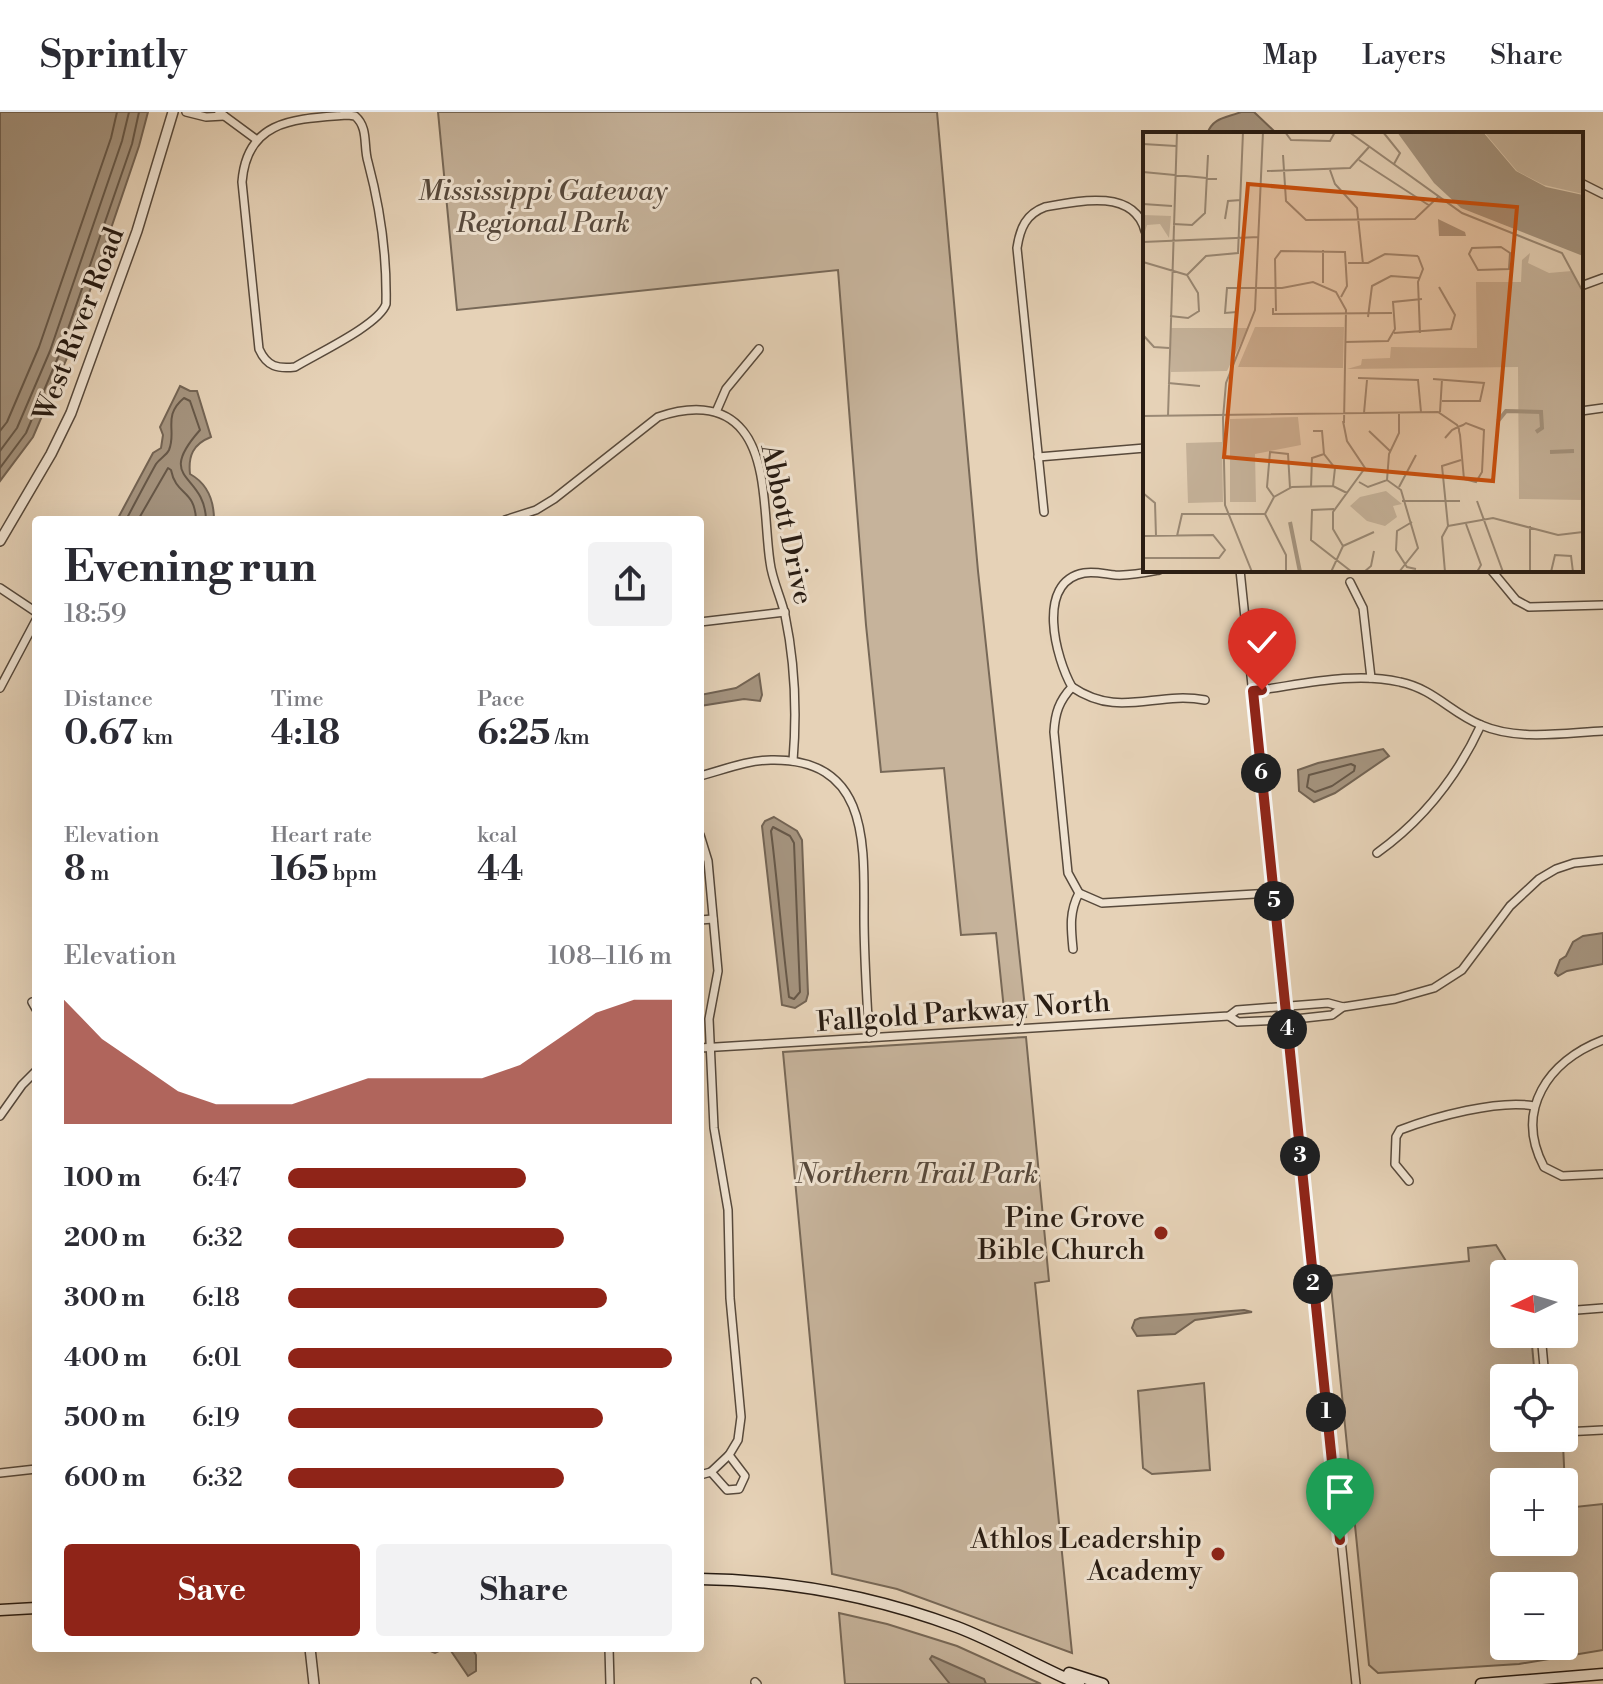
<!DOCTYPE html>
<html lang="en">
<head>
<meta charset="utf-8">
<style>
  :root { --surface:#fff; --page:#f2f2f3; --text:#2b2b33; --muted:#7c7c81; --line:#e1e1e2; --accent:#8f2418 }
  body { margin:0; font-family:"Libre Bodoni",serif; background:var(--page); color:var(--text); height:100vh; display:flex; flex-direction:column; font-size:30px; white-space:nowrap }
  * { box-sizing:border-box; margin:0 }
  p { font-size:26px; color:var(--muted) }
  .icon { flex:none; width:44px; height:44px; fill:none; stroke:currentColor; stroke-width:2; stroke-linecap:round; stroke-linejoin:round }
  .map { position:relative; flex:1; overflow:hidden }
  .side { position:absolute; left:32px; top:404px; width:672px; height:1136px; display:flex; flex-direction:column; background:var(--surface); border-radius:8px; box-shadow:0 8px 32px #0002 }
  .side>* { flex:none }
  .needle { width:52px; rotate:265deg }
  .buttons { position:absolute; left:1490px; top:1148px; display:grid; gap:16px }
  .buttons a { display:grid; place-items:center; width:88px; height:88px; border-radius:8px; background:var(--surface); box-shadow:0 8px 32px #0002; font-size:40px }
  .pin { position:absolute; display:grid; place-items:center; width:68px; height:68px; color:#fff; margin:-82px -34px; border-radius:50% 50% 50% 0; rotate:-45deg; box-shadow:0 0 8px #0007 }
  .pin .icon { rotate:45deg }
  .km { position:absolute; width:40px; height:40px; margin:-20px; border-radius:50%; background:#222; color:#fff; font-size:22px; line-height:40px; text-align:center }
  .round { display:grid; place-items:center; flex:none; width:84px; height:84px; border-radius:8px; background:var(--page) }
  .head { display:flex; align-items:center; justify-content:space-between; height:136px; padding:0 32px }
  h1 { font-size:44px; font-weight:700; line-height:60px }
  .figures { display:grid; grid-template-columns:repeat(3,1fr); gap:12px; height:136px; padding:8px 32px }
  .figures div { display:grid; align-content:center }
  .figures b { font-size:34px; font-weight:700 }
  .figures small { font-size:22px; font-weight:400 }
  .figures p { font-size:22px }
  .chart { height:224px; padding:16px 32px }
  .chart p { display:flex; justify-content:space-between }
  .chart svg { width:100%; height:144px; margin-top:8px; fill:var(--accent); opacity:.7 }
  .primary-button { display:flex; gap:16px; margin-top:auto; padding:16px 32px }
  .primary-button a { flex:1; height:92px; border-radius:8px; background:var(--accent); color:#fff; font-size:32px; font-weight:700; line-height:92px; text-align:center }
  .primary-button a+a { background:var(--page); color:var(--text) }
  ul { padding:0 32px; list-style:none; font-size:26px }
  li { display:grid; grid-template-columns:128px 96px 1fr; align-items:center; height:60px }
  li i { height:20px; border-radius:10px; background:var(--accent) }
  header { display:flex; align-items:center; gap:48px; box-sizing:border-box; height:112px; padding:0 40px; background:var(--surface); border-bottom:2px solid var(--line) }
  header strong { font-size:38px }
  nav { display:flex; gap:44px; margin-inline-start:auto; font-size:28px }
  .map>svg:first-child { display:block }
  .green { fill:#c6b39b; stroke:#776857; stroke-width:2; fill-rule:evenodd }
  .water { fill:#a5947f; stroke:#736454; stroke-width:2 }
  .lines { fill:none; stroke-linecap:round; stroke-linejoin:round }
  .shore { stroke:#665849; stroke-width:2 }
  .minor-casing { stroke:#584a3c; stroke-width:10 }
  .tertiary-casing { stroke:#584a3c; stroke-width:12 }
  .secondary-casing { stroke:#281c13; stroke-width:13 }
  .minor { stroke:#efe2d0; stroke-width:7 }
  .tertiary { stroke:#efe2d0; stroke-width:9 }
  .secondary { stroke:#efe2d0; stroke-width:10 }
  .route-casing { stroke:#fff; stroke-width:16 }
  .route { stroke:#8f2418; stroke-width:10 }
  .poi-dot { fill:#8f2418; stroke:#efe2d0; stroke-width:3 }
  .labels { text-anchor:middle; stroke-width:6; stroke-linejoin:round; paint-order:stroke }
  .park-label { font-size:28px; font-style:italic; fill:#57493c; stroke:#efe2d0 }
  .street-label { font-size:28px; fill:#281c13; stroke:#efe2d0 }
  .poi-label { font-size:28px; fill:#281c13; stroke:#efe2d0; text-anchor:end }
  .inset-river { fill:none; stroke:#a5947f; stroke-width:4 }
  .inset-road { fill:none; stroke:#9a8975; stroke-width:2 }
  .view { fill:#cb500d; fill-opacity:0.15; stroke:#cb500d; stroke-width:4 }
  .inset-edge { fill:none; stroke:#281c13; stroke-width:4 }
</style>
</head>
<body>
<header>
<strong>Sprintly</strong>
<nav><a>Map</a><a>Layers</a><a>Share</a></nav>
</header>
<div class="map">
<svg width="1603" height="1572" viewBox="0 0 1603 1572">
  <rect width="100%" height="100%" fill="#e6d2b7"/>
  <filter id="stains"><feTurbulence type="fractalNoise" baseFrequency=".0025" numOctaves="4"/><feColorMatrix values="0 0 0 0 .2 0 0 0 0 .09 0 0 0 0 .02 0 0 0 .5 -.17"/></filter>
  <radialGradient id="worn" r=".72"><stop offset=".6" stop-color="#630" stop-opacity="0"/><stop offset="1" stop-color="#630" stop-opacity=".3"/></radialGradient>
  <g class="green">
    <polygon points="438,0 937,0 978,459 1026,905 1005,907 996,821 961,823 944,656 881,660 866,513 838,158 457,198"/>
    <polygon points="1026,925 1049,1169 1035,1171 1072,1541 897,1477 832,1462 783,940"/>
    <path d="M1496,1133L1514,1162H1504V1222H1531L1535,1266H1504V1326H1554L1563,1332L1566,1396L1603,1392V1538L1519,1552L1378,1561L1369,1553L1330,1164L1469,1149L1468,1136ZM1564,1370V1430H1504V1370ZM1504,1474H1564V1534H1504Z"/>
    <polygon points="1204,1271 1210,1358 1152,1362 1143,1356 1138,1279"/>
    <polygon points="839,1501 887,1512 957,1534 1041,1572 845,1572"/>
  </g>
  <g class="water">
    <polygon points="0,0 148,0 139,34 67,246 33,325 0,369"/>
    <path d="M1241,0H1254L1274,19V22H1207C1213,5 1226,6 1241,0Z"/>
    <path d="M180,274L190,279H197L211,325C193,332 188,344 190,362C208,372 214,388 214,408H117L153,341L161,336L163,323L160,315Z"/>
    <polygon points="759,562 762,583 760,589 744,587 700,594 700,583 736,576"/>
    <polygon points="1383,637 1389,644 1335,681 1314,690 1299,679 1298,658 1318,651"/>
    <polygon points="774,705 797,719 802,728 808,882 806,889 795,896 782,893 762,714 765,709"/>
    <polygon points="1603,821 1603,852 1567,859 1558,864 1555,861 1560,848 1566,844 1573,830 1583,824"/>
    <polygon points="1244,1198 1252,1200 1195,1208 1175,1222 1137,1224 1132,1216 1135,1208 1140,1206"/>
    <polygon points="423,1536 472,1536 476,1543 476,1559 468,1564 451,1539 441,1538 435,1541"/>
    <polygon points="932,1544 984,1567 986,1572 950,1572 930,1547"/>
  </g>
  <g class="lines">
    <g class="shore">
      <polyline points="0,319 7,310 39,235 111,26 117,0"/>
      <polyline points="0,339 17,316 50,239 122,29 129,0"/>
      <polyline points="0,356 26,321 59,243 132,32 139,0"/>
      <path d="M126,408C136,389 146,370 156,352C160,346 166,344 169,338C177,319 162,304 184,286L190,289L200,318C154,370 205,360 206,408"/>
      <path d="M138,408L168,356L171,358C176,384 195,377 196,408"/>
      <polygon points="1351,652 1355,654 1354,659 1332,674 1315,680 1307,675 1309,663"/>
      <path d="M773,715L790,724L794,731L800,880L794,887L789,885C782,830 778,774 771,719Z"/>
    </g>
    <defs>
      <g id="minor">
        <polyline points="186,0 206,5 224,4"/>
        <polyline points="219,0 257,28"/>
        <path d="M348,3L355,4C369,16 363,34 368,50C380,95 387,145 386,192C379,213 316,242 295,255C278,257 267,255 259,237L242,70C247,6 297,7 348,3Z"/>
        <polyline points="1581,71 1603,82"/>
        <polyline points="1581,174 1603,166"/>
        <polyline points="1581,299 1603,296"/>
        <polyline points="716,300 726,277 759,237"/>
        <polyline points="1038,345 1145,336"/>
        <path d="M1044,400L1017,136C1020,116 1026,102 1045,95C1077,89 1134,76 1145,119"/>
        <path d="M505,408L536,398L554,387L658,305C687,295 722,292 743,319C768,350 764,411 770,450C772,468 781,485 785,503C795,551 797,600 793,649"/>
        <polyline points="1240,458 1356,1572"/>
        <polyline points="1492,459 1516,488 1529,495 1603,493"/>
        <polyline points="1350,470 1363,496 1371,566"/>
        <polyline points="0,476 36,500"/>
        <polyline points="700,510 785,500"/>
        <path d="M1072,575C1119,607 1155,579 1205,588"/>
        <polyline points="0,576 36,508"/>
        <path d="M1253,579C1300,573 1353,559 1400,570C1434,577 1451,601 1481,613C1518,629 1564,621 1603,619"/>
        <path d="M700,664C723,658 747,648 771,648C870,646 864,733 864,805C864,845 867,886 869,926"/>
        <polyline points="700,723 708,749 718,859 709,907 714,1016 728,1098 730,1186 741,1305 738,1328 729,1343 711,1360 700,1363"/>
        <path d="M1377,741C1423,708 1457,665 1481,613"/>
        <polyline points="1079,781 1102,791 1273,781"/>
        <polyline points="700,808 713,807"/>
        <path d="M1073,837C1071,816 1069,800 1079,781L1068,761L1054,620C1055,601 1059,589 1072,575C1056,547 1035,470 1084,461C1094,459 1105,462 1115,463C1130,464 1144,461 1159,458"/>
        <polyline points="32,890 36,897"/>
        <polyline points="1229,904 1238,910 1286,908 1332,903 1343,895"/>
        <path d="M1603,928C1548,949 1514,998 1544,1055L1562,1064L1603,1062"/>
        <polyline points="700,936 1229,904 1237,898 1328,891 1343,895 1395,887 1434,876 1462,858 1510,794 1539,767 1556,757 1574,751 1603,748"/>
        <polyline points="0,1004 22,973 36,959"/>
        <path d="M1409,1069L1395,1052L1396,1025L1400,1018C1434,1005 1499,987 1534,994"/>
        <polyline points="1564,1199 1603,1196"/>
        <polyline points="1541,1222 1545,1266"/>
        <polyline points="1564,1320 1603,1318"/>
        <polyline points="711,1360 727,1378 739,1377 745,1364 729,1343"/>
        <polyline points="0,1361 36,1357"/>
        <polyline points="609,1536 610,1572"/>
        <polyline points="755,1570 757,1572"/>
      </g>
      <g id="tertiary">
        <polyline points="0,429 51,342 71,301 137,119 173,0"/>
        <polyline points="310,1536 314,1572"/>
      </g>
      <g id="secondary">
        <path d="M700,1467C787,1468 876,1485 957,1515C999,1531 1038,1555 1079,1572"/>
        <polyline points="0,1498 36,1496"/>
        <polyline points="1069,1561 1103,1572"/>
        <polyline points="1481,1572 1603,1562"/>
      </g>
    </defs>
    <use href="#minor" class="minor-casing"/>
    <use href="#tertiary" class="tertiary-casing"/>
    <use href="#secondary" class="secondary-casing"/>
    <use href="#minor" class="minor"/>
    <use href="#tertiary" class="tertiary"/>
    <use href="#secondary" class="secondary"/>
  </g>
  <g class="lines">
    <defs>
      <polyline id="route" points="1262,578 1253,579 1340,1428"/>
    </defs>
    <use href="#route" class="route-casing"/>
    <use href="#route" class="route"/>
  </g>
  <g class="poi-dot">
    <circle cx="1161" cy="1121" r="8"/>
    <circle cx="1218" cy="1442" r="8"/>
  </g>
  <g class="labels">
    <g class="park-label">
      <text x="543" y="88">Mississippi Gateway<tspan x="543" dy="32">Regional Park</tspan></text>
      <text x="917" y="1071">Northern Trail Park</text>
    </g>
    <g class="street-label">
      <text transform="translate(78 212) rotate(-69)" y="10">West River Road</text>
      <text transform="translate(788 412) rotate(78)" y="10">Abbott Drive</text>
      <text transform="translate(963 899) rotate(-4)" y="10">Fallgold Parkway North</text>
    </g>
    <g class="poi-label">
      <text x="1145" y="1115">Pine Grove<tspan x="1145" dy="32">Bible Church</tspan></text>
      <text x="1202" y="1436">Athlos Leadership<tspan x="1202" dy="32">Academy</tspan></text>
    </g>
  </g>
  <g transform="translate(1143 20)">
    <rect width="440" height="440" fill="#e6d2b7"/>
    <path d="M341,0H440V62L401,53L374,39ZM0,83L28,84L26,106L17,92L4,93L0,106ZM387,121L385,131L406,141L429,139L440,163V368L376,367L375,235L204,237L218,233L219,227L247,226L248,215L334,216L333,150H378L379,128ZM112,195H201L200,236L95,235ZM28,196H105L84,239L28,240ZM155,285L158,313L112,322L113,370H87V287ZM79,310L80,370L45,371L43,311ZM243,359L259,372L250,374L254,385L242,394L224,389L207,374L217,365Z" fill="#c6b39b"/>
    <path d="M254,0H340L373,39L403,55L440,63V124L318,76L291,51ZM295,87L322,100L323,104H296Z" fill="#a5947f"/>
    <path class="inset-river" d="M355,289L363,279L398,280L399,296L393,300M407,320L431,319M147,390L157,440"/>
    <path class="inset-road" d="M142,0L148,8L187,9L192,0M206,0L319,81L419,121L440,160M240,0L257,21L251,32M0,12L33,14M140,23L143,69L163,88L272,87L295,65M216,28L287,74M187,38L192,52L214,76L220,132M124,39L207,36L226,15M0,40L74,47M0,72L29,74M82,87L85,69L98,68M30,92L49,93L62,81L65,23M0,110L116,105M358,115L367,121L366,137L335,138L326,122L329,116ZM275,124L280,137L275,150L277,201M0,130L44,143M205,131H225L242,122L275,124M44,143L63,124L95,121L100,0M180,151V118M130,176V182L249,181M133,179L132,127L138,119L202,120L204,154L198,165M94,180L82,181L84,156H139L170,150L193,160L203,178L201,291M27,184L45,186L56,179L55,161L44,143M225,185L229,154L248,144L276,146M251,201L308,197L312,183L296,155M0,203L11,215L26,216M202,210L245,209L252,197L250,170L279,167M215,246L275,248L278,280M290,247L341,251L337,269H299M25,251L57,254M297,280L299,247M221,281L224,248M0,284L295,280L314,293L316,297V299L317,303L321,347L333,350L339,340L341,298L323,291L320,293L315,295L309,298L302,306M25,284L34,0M170,299H179L181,322L192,336L190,354M226,299L247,319M244,348L246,322L256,301V280M216,350L225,355L244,348L258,358L275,416L256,440M168,355L169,326L181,322M256,355L273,323M0,361L12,371L13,404M131,365L124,355L127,320L145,322L147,356M259,369H317M334,369L360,440M191,377L169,378L168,408L209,440M122,382L131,365L149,355L190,354L204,361M122,382L143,423V440M269,390L254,399L253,418L264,435L273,437M323,392L338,433L334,440M305,394L350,386L415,403L440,400M305,394L299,334L318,328M0,404L70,403L82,418L76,426H0M34,404L39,382H122M200,414L231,400M109,440L82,373L80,286L83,251L112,178L120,0M188,440L200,414L190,397V380L222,336L204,309L200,289M221,440L228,434L231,419M302,440L299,405L305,394M387,440V394M408,440L412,423L428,424L430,440"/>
    <path class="view" d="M105,52L374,75L350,349L81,325Z"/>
    <rect width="440" height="440" class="inset-edge"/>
  </g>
  <rect width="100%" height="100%" filter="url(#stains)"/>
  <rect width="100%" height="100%" fill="url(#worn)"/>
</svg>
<div class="buttons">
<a><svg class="needle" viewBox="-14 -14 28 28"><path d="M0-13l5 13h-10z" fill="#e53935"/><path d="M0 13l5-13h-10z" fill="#7c7c81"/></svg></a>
<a><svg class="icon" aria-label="locate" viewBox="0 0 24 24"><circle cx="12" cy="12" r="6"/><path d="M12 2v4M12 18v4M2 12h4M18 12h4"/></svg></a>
<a>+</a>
<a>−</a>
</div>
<div class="pin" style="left:1340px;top:1428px;background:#1e9e55"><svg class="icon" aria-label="arrive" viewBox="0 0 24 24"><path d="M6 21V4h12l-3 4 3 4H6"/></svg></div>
<div class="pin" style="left:1262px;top:578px;background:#d93025"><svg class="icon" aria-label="check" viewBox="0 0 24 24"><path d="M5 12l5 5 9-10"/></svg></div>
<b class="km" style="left:1326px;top:1300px">1</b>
<b class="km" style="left:1313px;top:1172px">2</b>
<b class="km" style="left:1300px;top:1044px">3</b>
<b class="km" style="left:1287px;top:917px">4</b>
<b class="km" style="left:1274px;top:789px">5</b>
<b class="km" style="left:1261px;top:661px">6</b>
<section class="side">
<div class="head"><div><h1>Evening run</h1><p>18:59</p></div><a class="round"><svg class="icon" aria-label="share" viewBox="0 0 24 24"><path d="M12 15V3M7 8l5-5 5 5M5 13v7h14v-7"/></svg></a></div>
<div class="figures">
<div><p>Distance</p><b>0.67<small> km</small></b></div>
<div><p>Time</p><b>4:18</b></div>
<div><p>Pace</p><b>6:25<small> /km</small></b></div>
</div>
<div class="figures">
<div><p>Elevation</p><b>8<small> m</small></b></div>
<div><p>Heart rate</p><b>165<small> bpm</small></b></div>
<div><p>kcal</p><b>44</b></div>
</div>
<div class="chart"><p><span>Elevation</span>108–116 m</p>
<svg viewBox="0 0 160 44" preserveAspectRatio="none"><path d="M0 44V6L10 18L20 26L30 34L40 38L50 38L60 38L70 34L80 30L90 30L100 30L110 30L120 26L130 18L140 10L150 6L160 6V44z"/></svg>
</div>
<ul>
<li><b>100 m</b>6:47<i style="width:62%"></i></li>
<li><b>200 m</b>6:32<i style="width:72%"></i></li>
<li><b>300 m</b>6:18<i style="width:83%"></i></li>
<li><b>400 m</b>6:01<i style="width:100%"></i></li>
<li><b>500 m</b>6:19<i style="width:82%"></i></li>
<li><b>600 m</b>6:32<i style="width:72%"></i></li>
</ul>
<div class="primary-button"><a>Save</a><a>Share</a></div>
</section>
</div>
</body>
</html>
